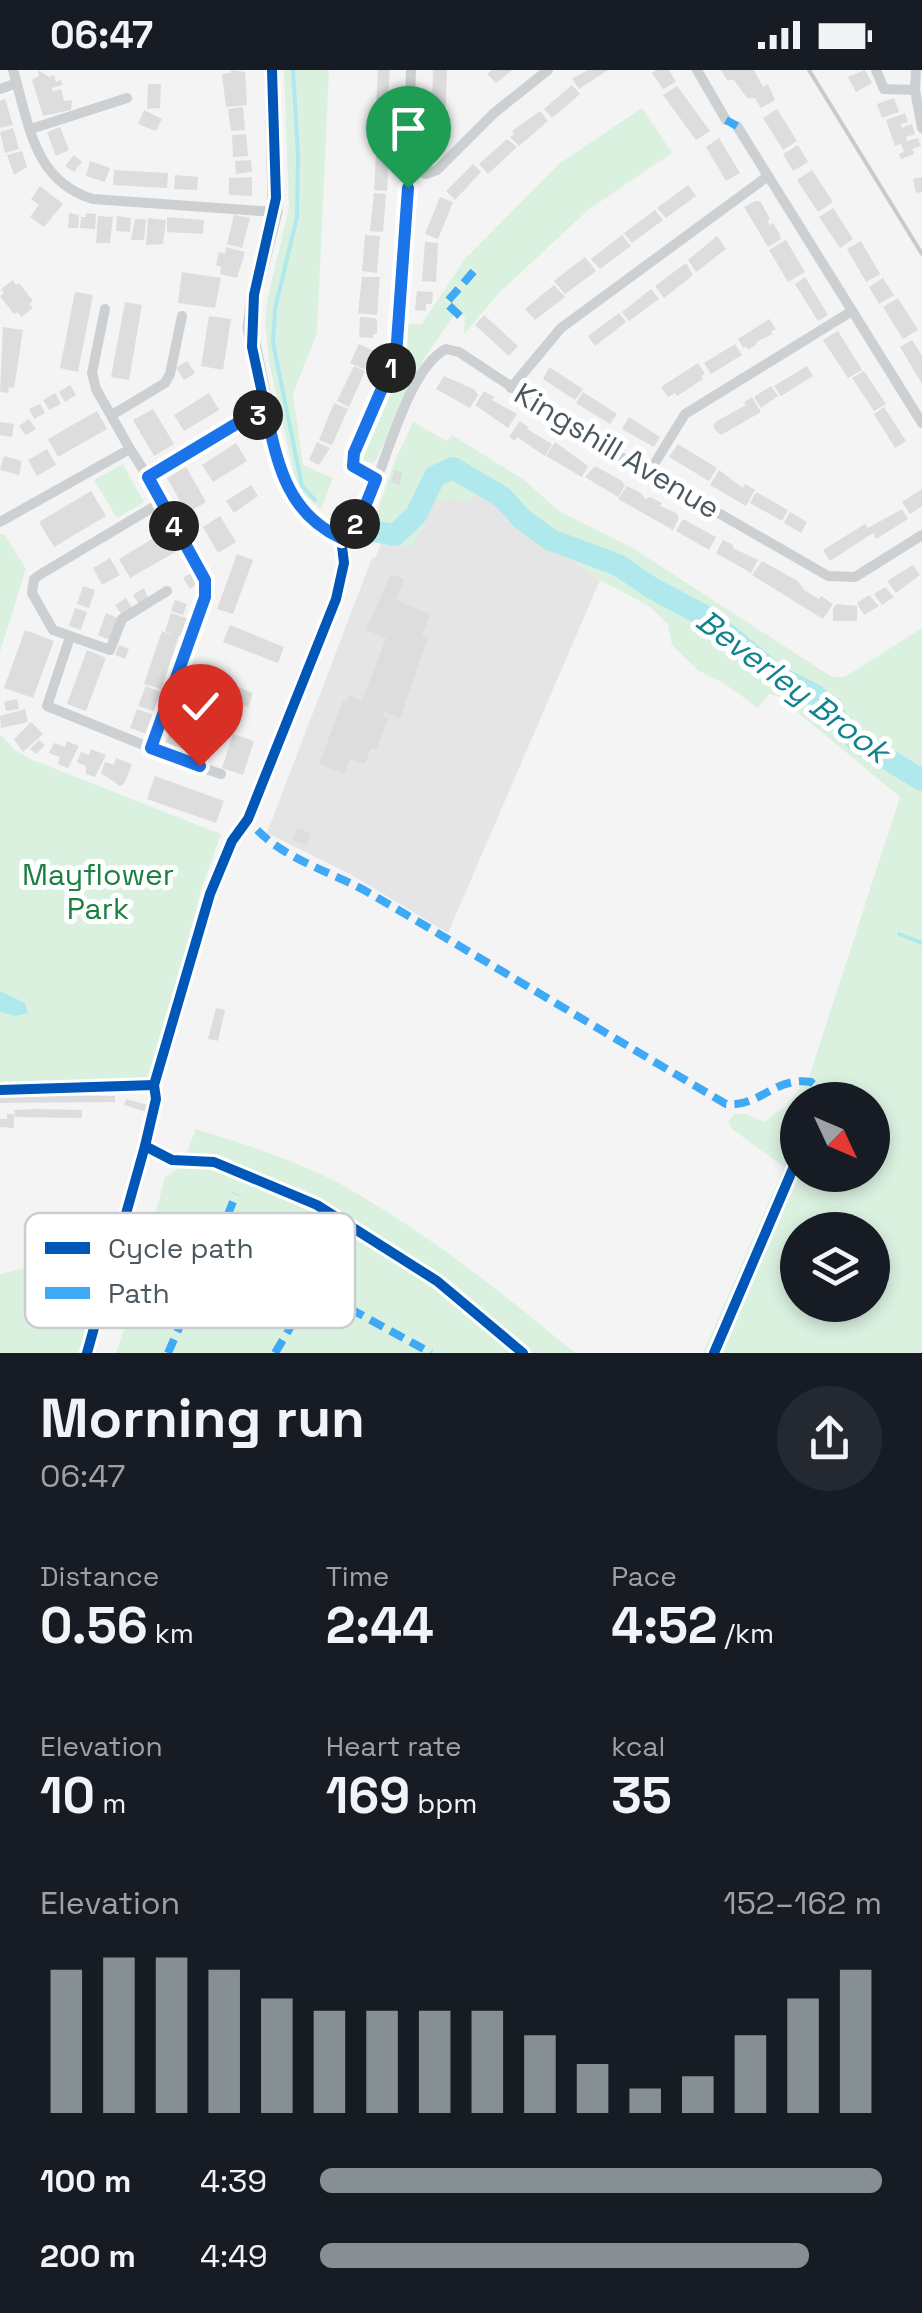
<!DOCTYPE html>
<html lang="en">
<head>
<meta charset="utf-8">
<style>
  :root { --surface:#171b24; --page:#242831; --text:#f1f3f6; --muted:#9ea1a6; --accent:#868f94 }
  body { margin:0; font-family:"Space Grotesk",sans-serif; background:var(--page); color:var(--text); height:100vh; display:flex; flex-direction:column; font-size:38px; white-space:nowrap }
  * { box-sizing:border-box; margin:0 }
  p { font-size:32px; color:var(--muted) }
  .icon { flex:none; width:55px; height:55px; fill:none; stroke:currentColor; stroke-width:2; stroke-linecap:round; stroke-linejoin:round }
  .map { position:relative; height:1283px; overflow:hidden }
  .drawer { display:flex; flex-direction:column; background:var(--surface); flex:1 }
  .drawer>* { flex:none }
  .needle { width:65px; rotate:134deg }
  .tools { position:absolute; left:780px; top:1012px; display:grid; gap:20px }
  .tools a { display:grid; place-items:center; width:110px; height:110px; border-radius:50%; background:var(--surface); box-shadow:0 5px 15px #0003; font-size:50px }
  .pin { position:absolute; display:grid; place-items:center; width:85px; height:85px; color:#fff; margin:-102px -42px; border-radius:50% 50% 50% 0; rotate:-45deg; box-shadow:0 0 10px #0007 }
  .pin .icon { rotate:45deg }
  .km { position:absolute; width:50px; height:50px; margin:-25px; border-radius:50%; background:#222; color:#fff; font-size:28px; line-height:50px; text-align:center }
  .round { display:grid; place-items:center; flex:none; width:105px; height:105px; border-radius:52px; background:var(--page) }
  .headline { display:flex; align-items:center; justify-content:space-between; height:170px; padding:0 40px }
  h1 { font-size:55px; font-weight:600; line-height:75px }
  .stats { display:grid; grid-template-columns:repeat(3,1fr); gap:15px; height:170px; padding:10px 40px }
  .stats div { display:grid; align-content:center }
  .stats b { font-size:50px; font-weight:600 }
  .stats small { font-size:28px; font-weight:400 }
  .stats p { font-size:28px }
  .chart { height:280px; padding:20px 40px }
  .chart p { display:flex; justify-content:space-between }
  .chart svg { width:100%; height:180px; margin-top:10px; stroke:var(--accent); stroke-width:6 }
  ul { padding:0 40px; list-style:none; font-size:32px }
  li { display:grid; grid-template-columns:160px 120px 1fr; align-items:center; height:75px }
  li i { height:25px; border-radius:12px; background:var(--accent) }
  .status { display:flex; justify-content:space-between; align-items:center; height:70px; padding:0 50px; background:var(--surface); direction:ltr }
  .status svg { height:28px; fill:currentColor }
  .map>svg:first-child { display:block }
  .education { fill:#e6e5e6 }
  .green { fill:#daf1e0; fill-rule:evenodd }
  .water { fill:#b0e9ed }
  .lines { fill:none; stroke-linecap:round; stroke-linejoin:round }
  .stream { stroke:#b0e9ed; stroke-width:4 }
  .river { stroke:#b0e9ed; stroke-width:22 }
  .building { fill:#ddddde }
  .street { stroke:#cdd0d2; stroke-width:10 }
  .secondary { stroke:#cdd0d2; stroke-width:15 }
  .rail { stroke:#c8cacc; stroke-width:4 }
  .quiet { stroke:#3fa9f5; stroke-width:8; stroke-dasharray:15 8; stroke-linecap:butt }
  .cycleway-casing { stroke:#fff; stroke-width:16 }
  .cycleway { stroke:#0057b8; stroke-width:10 }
  .route-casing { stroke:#fff; stroke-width:20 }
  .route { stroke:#1a73e8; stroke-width:12 }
  .labels { text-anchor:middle; stroke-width:10; stroke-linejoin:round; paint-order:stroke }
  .street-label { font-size:30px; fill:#4b5860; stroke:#fff }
  .park-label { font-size:30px; fill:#1b8141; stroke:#fff }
  .water-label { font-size:32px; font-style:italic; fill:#12838d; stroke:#fff }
  .key { fill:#fff; stroke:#c9cdcf; stroke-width:2.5 }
  .key-label { font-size:28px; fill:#4b5860 }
</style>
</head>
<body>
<div class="status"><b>06:47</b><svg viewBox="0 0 49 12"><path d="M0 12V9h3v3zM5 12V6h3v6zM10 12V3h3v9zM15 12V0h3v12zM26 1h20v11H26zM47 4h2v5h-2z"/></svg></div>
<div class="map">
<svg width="922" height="1283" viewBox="0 0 922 1283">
  <rect width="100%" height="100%" fill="#f4f4f4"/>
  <polygon class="education" points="480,420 600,510 448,863 350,804 267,763 372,488 375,488 383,470 440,425"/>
  <g class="green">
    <polygon points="284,0 329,0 317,263 293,324 303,395 333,408 321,439 301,422 294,404 269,292 265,253 267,231 289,138"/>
    <polygon points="642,38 672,83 588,140 499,223 464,264 465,248 457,241 425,287 376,390 372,393 363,390 361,381 407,280 408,254 422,254 465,189 559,94"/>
    <path d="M413,352L447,371L452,365L524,410L559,441L634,479L832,607H845L922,558V1283H703L784,1097L732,1059L728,1052L734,1044H746L764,1052L785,1037L809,1007L900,727L778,626L769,624L758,638L725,614L699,601L672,575L668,554L649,536L600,510L550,472L542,476L515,456L514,444L482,422L464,433L451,428L435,431L413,476L384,475L370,462L396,388ZM798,1030H872V1105H798ZM798,1160H872V1235H798Z"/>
    <polygon points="123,394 144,432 117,448 94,410"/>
    <polygon points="0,464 4,464 26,499 0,582"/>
    <polygon points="0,664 15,680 30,689 221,764 201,820 152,1013 0,1017"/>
    <path d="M196,1059C247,1075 299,1091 346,1117C428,1164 503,1223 575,1283H116L130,1242L165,1107L181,1097Z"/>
    <polygon points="113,1177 83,1283 0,1283 0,1204"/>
  </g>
  <polygon class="water" points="0,921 25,933 28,943 15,946 0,942"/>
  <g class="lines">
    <g class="stream">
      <polyline points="293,0 298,85 297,147 275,239 273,273 302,416 315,430"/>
      <polyline points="899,864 922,873"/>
    </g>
    <polyline class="river" points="373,461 395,465 416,445 435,406 453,398 502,427 523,450 551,470 618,495 652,518 706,547 778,606 815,625 856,670 922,710"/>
  </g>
  <g class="building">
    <polygon points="38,0 49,7 54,5 56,12 61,10 62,15 52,18 53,22 61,19 64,31 72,30 71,40 43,46 32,10 39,6"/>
    <polygon points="231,0 245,2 247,35 226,37 222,4 231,3"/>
    <polygon points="378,0 390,0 387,38 376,37"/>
    <polygon points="433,0 447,0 445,59 431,59"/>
    <polygon points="492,0 512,0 496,13 487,4"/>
    <polygon points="588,0 608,0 579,19 572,9"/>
    <polygon points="656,0 669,0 676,12 663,19 652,3"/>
    <polygon points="721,0 754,0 763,17 768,14 775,30 761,38 755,28 747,28 734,10 727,10"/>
    <polygon points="865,0 872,13 856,22 848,7"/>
    <polygon points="148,14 161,14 160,38 147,39"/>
    <polygon points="572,15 580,24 552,48 544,39"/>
    <polygon points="677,16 710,61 696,70 663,25"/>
    <polygon points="894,28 899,42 882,48 877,34"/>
    <polygon points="5,29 13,55 0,58 0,31"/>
    <polygon points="243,37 245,60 231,61 228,39"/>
    <polygon points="777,39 797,71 783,80 763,48"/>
    <polygon points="144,40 162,49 156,61 138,54"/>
    <polygon points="540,41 548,51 519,76 510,67 514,64 512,61"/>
    <polygon points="376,42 387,42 386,79 375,79"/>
    <polygon points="905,43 908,52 901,54 902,58 912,54 915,64 906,67 907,71 918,68 921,76 912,79 914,84 901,89 899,84 904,82 901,74 895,76 886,50"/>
    <polygon points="60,57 69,80 56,86 47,62"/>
    <polygon points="13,58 19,79 5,83 0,62"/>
    <polygon points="246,64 248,86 233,87 232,65"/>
    <polygon points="719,68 740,103 726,111 706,77"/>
    <polygon points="507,69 517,77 488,104 479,94"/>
    <polygon points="798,75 808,92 793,101 783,84"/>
    <polygon points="22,81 27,97 14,105 7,85"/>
    <polygon points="376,82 389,82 387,121 374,120"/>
    <polygon points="74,85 82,92 74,102 65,96"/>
    <polygon points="251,90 252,102 236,104 235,91"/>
    <polygon points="90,91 110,98 105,112 86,106"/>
    <polygon points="473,94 481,102 455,130 446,121"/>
    <polygon points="114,100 168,103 167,118 113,115"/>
    <polygon points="812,100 833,132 818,142 797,110"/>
    <polygon points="175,105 198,107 197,120 174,119"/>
    <polygon points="252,107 252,126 229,125 229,108"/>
    <polygon points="922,107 922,122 916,123 913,109"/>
    <polygon points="688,115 696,126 666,148 657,138"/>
    <polygon points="40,116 63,134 44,157 30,147 39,135 31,129"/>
    <polygon points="374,123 386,124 383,162 370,161"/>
    <polygon points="440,127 453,132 438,169 425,164"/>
    <polygon points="755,131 760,131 770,149 767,151 770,155 773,153 779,163 781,169 768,177 744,137"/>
    <polygon points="833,138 853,169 840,178 819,147"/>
    <polygon points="655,140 663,150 632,173 624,163"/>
    <polygon points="69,143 79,145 78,158 68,158"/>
    <polygon points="86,143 96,144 95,159 80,158 81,147 86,147"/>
    <polygon points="234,145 250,148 242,178 227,174"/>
    <polygon points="98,146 113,147 110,173 96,173"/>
    <polygon points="117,146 131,148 130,162 116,161"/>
    <polygon points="167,147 204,150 203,164 167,162"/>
    <polygon points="148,148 166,150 163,174 146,175"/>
    <polygon points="135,149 146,149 144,170 131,170"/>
    <polygon points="365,165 380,166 377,203 362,201"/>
    <polygon points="622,165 631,176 600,199 591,189"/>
    <polygon points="717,166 726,179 696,202 688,190"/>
    <polygon points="786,170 805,202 788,212 769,180"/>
    <polygon points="861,171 880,204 866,212 847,179"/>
    <polygon points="425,172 438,173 436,212 422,211"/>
    <polygon points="226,177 245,182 237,208 220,204 221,197 216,195 219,182 225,184"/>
    <polygon points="585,187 596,201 565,224 554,211"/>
    <polygon points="686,193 693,205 664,228 655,216"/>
    <polygon points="182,202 221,208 215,238 178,233"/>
    <polygon points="362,207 380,207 377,245 358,243"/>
    <polygon points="805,207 828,245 818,251 795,214"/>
    <polygon points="883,208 894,225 879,234 869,217"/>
    <polygon points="13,210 16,215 19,213 33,231 29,234 33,238 21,247 18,242 14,244 0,226 4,223 1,219"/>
    <polygon points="554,215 565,227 535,250 525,239"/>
    <polygon points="651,219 659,229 629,251 622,242"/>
    <polygon points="417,221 433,222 432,234 426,234 426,241 415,240"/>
    <polygon points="75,222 93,225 78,302 60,298"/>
    <polygon points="898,228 918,260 903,269 883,237"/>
    <polygon points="125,232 142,235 129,310 111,307"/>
    <polygon points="619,243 626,252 595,276 588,266"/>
    <polygon points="484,245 518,276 509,286 475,255"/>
    <polygon points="209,246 231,249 223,300 201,296"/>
    <polygon points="360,247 375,248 377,251 377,264 373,264 373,268 359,267"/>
    <polygon points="769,249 776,259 771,262 773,264 756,272 757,274 748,280 746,276 743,278 738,269"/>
    <polygon points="3,257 23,260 14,318 9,317 8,323 0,322"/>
    <polygon points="838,261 862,300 848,308 823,270"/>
    <polygon points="912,270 922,286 922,314 900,277"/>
    <polygon points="359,274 372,280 373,285 364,299 350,293"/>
    <polygon points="735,274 742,285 711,304 704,293"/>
    <polygon points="187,291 195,303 184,310 176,298"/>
    <polygon points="698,293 705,304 701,306 703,309 677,326 675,323 668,327 661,317"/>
    <polygon points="354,296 365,301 349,337 337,331"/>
    <polygon points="807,296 813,306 781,326 774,316"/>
    <polygon points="549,297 583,319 575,330 543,309"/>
    <polygon points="864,301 886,334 874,341 852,308"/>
    <polygon points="444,306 475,320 478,325 470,338 436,319"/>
    <polygon points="70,315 76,325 65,332 59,322"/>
    <polygon points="771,316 778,326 761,338 754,327"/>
    <polygon points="484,321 494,327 492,330 517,344 508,358 475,335"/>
    <polygon points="583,322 617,344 610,354 576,333"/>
    <polygon points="55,323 61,334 49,340 43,330"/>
    <polygon points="209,323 219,340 184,361 174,345"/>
    <polygon points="752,327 761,342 721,365 716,361 713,356 717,351 746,335 744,332"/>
    <polygon points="334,333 348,339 332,375 319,370"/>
    <polygon points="40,334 45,343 34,349 29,339"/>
    <polygon points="884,337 906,371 895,378 874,344"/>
    <polygon points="153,339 174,374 154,386 133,350"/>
    <polygon points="97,341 107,359 58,387 48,369"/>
    <polygon points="629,347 660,367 654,377 622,359"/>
    <polygon points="29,349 36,359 26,365 19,356"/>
    <polygon points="520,351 528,357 527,359 552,374 545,386 517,367 515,371 509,367"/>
    <polygon points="0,352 14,354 12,367 0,365"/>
    <polygon points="317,372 330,378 319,395 309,390"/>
    <polygon points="555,372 588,396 582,407 546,386"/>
    <polygon points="236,373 247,391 213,412 202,395"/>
    <polygon points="678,374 717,398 709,411 669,387"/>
    <polygon points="47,379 56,395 37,406 28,390"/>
    <polygon points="4,386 22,391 19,405 0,400"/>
    <polygon points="595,396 622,411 625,416 618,427 585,407"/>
    <polygon points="186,397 206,432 187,443 167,408"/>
    <polygon points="395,400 403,403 399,415 391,412"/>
    <polygon points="719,400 743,418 745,414 755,420 746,436 710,415"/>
    <polygon points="251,415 258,426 234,443 226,431"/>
    <polygon points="627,416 641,423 645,429 650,427 662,433 660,436 676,443 679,448 673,460 618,429"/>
    <polygon points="922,419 922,436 910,444 902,432"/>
    <polygon points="91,421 106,446 54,477 39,452"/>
    <polygon points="756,422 788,440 782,451 750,433"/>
    <polygon points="902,439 908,449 876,469 873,463 830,491 823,480 865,454 868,458"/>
    <polygon points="790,442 807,452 801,463 784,453"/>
    <polygon points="220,446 236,472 218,483 203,457"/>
    <polygon points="683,449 716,467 709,480 676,461"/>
    <polygon points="167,460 179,480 130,508 119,489"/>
    <polygon points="723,470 733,475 733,478 758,490 751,503 716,483"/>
    <polygon points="237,484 253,490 233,544 217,539"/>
    <polygon points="110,488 120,505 102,515 93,498"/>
    <polygon points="762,491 798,511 804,520 819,529 821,526 833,534 823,549 752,505"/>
    <polygon points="913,495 920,505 896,523 887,511"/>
    <polygon points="194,501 201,511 190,519 183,508"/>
    <polygon points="391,504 404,509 396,530 430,544 422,565 428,567 400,648 384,642 383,646 388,648 376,680 371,678 365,694 350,689 345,704 319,694 343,631 346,632 349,625 362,631 386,568 366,560"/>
    <polygon points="83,516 95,520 89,538 77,534"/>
    <polygon points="885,517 894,527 882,535 874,524"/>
    <polygon points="144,518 149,529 139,535 133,525"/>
    <polygon points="869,525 879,536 864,545 857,533"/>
    <polygon points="126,528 133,539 122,545 115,535"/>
    <polygon points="175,530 187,534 183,545 171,541"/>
    <polygon points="837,534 857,536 857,551 833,551 833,538"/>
    <polygon points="75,538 87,542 81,560 69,556"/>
    <polygon points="106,543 118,548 110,570 98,565"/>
    <polygon points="171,543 189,549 182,567 179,566 161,619 144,614 162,561 175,566 165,561"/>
    <polygon points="230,555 284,577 278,593 223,572"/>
    <polygon points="25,560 54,571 33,628 4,618"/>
    <polygon points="119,575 129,579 125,589 115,585"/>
    <polygon points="87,580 106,588 86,641 67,634"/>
    <polygon points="195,603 205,606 202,616 192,613"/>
    <polygon points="209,605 253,623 248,637 203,621"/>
    <polygon points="146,616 163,623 156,642 138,636"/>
    <polygon points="188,625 198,629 194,639 184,635"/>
    <polygon points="17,629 19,639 6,641 4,632"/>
    <polygon points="179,638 200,646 186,682 165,674"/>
    <polygon points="25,639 28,652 1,658 0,646"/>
    <polygon points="137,639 154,645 147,664 130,658"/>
    <polygon points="31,652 43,664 23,682 14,669"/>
    <polygon points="233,664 254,671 243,705 222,698"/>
    <polygon points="39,670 45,675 36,684 30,679"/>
    <polygon points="67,671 79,676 68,698 58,694 60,687 49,683 54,673 65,677"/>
    <polygon points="91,679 106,685 95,707 86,704 86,696 77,692 81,682 89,685"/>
    <polygon points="116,688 132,694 124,714 120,716 101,703 105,692 114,695"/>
    <polygon points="155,706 224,731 216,753 147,729"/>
    <polygon points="297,758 311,763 307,775 292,770"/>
    <polygon points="216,938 225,940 218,971 208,969"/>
    <polygon points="0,1026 14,1025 115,1026 115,1032 0,1033"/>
    <polygon points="126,1029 148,1035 153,1033 148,1056 144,1054 147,1042 124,1035"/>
    <polygon points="36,1039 82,1040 82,1048 15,1047 14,1040"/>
    <polygon points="7,1044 14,1044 14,1058 0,1057 0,1049 7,1049"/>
  </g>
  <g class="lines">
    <g class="street">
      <path d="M13,0C29,53 33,111 93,129L275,142"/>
      <polyline points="411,0 408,87 413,99 426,104 437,100 494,43 548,0"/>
      <polyline points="697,0 726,50"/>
      <polyline points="876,0 884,19 915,20 922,58"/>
      <polyline points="0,19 17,13"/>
      <polyline points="915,20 916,0"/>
      <polyline points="737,56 922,353"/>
      <polyline points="31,59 127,28"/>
      <polyline points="105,239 92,303 96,319 130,379"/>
      <polyline points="511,318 561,258 768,106"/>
      <polyline points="112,345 165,313 170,304 182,246"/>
      <polyline points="648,404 685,344 852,241"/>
      <polyline points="148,407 160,433 41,504 34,509 32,523 53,560 110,580 122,549 167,521"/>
      <polyline points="375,409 357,401 352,392 396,285 407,117"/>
      <polyline points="160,433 205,510 205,527 151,678 200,697 215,655"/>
      <polyline points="0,452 130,379 148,407 246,348 266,343"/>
      <polyline points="70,567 47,636 151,678"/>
      <polyline points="200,697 221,704"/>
      <path d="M248,749L336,529L344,493L341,468C349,460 357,453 362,444C384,405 405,300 446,279L459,282L600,375L828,506L855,507L922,465"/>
    </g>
    <path class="secondary" d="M272,0L275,142L254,225L250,258L279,402C292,432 311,454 341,468"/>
    <polyline class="rail" points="809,0 922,184"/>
    <g class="quiet">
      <polyline points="726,50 737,56"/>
      <polyline points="460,246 446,233 474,201"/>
      <path d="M243,756L248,749C276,788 330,800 371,824C489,893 607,964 726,1034C759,1038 775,1006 811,1012L819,1019"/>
      <polyline points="219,1167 236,1124"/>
      <polyline points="168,1283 219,1167 431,1283"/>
      <polyline points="275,1283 314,1218"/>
    </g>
    <defs>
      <g id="cycleway">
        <polyline points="0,1020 154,1015"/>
        <polyline points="145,1076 172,1090 214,1092 317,1135 437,1211 523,1283"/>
        <polyline points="87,1283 145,1076 156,1029 154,1015 210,824 232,771 248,749 336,529 344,493 341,468 325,460 304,442 286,417 279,402 252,277 254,225 276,128 272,0"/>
        <polyline points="714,1283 798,1087"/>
      </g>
    </defs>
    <use href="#cycleway" class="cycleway-casing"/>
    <use href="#cycleway" class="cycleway"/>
  </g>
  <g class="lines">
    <defs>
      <path id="route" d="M200,696L151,678L205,527V510L148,407L246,348L266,342C278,395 287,443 341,468L362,444L376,409L353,396L354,383L396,286L408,118"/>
    </defs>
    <use href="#route" class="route-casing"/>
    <use href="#route" class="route"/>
  </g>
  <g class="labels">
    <g class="street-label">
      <text transform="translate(617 381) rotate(31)" y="10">Kingshill Avenue</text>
    </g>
    <g class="park-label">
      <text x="98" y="815">Mayflower<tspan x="98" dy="34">Park</tspan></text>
    </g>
    <g class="water-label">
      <text transform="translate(793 616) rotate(37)" y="11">Beverley Brook</text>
    </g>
  </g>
  <rect x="25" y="1143" width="330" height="115" rx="15" class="key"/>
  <rect x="45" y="1172" width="45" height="12" fill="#0057b8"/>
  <rect x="45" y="1217" width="45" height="12" fill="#3fa9f5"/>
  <g class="key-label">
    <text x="108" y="1188">Cycle path</text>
    <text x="108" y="1233">Path</text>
  </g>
</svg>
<div class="tools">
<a><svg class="needle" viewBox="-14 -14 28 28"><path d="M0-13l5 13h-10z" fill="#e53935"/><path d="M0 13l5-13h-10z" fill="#9ea1a6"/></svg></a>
<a><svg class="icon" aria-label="layers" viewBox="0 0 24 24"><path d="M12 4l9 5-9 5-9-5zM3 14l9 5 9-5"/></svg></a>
</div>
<div class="pin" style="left:408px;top:118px;background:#1e9e55"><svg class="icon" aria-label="arrive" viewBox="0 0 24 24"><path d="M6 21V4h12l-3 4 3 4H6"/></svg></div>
<div class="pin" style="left:200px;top:696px;background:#d93025"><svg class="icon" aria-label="check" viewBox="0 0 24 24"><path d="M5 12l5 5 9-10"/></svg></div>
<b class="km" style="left:391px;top:298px">1</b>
<b class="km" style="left:355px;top:454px">2</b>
<b class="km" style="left:258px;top:345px">3</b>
<b class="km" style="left:174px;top:456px">4</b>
</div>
<section class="drawer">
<div class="headline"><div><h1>Morning run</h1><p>06:47</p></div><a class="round"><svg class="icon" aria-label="share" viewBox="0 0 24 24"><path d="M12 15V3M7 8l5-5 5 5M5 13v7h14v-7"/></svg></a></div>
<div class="stats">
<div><p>Distance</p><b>0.56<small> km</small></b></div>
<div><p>Time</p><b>2:44</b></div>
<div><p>Pace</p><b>4:52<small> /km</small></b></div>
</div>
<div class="stats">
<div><p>Elevation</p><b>10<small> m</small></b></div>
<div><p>Heart rate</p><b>169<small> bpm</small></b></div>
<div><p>kcal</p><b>35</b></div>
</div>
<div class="chart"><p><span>Elevation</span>152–162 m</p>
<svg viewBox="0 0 160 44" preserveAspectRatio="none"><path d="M5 44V9M15 44V6M25 44V6M35 44V9M45 44V16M55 44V19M65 44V19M75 44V19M85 44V19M95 44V25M105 44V32M115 44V38M125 44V35M135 44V25M145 44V16M155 44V9"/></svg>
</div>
<ul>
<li><b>100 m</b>4:39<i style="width:100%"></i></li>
<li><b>200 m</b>4:49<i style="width:87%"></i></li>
</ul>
</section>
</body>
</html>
